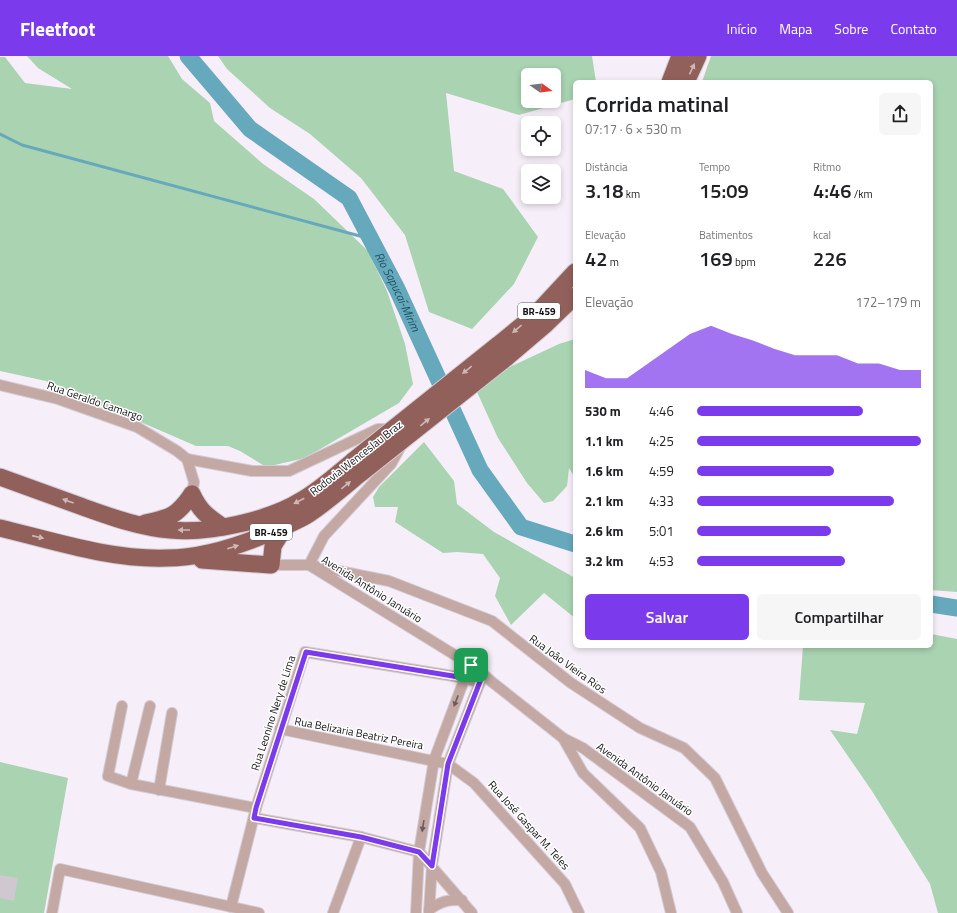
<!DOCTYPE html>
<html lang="pt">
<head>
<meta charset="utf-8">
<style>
  :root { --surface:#fff; --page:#f6f6f6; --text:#202124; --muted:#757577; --accent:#7c3aed }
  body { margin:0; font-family:"Titillium Web",sans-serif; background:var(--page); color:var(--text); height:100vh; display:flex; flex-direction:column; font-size:15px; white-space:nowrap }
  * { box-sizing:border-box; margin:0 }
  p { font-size:13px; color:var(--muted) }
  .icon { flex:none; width:22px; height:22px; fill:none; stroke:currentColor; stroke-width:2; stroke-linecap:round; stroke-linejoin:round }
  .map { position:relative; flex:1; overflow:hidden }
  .details { position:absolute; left:573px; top:24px; width:360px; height:568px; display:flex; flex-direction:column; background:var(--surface); border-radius:6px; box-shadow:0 2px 6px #0003 }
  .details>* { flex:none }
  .needle { width:26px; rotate:104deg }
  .fabs { position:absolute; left:521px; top:12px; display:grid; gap:8px }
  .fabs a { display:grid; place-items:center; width:40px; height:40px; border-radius:6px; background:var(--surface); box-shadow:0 2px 6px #0003; font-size:20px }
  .pin { position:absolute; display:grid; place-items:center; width:34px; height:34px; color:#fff; margin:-17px; border-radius:8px; box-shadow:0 2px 6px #0006 }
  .round { display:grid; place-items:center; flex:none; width:42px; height:42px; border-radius:6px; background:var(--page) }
  .overview { display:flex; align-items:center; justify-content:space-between; height:68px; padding:0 12px }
  h1 { font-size:22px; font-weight:600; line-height:30px }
  .figures { display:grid; grid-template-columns:repeat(3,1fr); gap:6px; height:68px; padding:4px 12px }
  .figures div { display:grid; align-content:center }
  .figures b { font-size:20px; font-weight:600 }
  .figures small { font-size:11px; font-weight:400 }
  .figures p { font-size:11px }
  .chart { height:112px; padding:8px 12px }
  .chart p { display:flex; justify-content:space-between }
  .chart svg { width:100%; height:72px; margin-top:4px; fill:var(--accent); opacity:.7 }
  .action { display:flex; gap:8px; margin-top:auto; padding:8px 12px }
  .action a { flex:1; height:46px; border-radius:6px; background:var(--accent); color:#fff; font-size:16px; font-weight:600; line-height:46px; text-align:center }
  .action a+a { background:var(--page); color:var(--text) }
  ul { padding:0 12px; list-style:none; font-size:13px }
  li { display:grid; grid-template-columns:64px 48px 1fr; align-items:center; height:30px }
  li i { height:10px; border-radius:5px; background:var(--accent) }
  header { display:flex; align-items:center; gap:24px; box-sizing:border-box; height:56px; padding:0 20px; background:var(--accent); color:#fff }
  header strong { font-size:19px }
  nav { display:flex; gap:22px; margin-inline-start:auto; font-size:14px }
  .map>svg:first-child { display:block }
  .green { fill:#a9d3b1; fill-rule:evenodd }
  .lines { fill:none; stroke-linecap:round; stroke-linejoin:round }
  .stream { stroke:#66a8bc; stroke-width:3 }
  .river { stroke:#66a8bc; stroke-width:17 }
  .building { fill:#d0c8d1 }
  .minor-casing { stroke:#d2cbd4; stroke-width:12 }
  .trunk-casing { stroke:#d2cbd4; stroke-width:19 }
  .minor { stroke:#c4a8a4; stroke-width:10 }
  .trunk { stroke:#92605a; stroke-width:17 }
  .trunk-bridge-casing { stroke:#d2cbd4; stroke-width:19; stroke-linecap:butt }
  .trunk-bridge { stroke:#92605a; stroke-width:17 }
  .oneway { fill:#ceb7b5 }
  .oneway2 { fill:#6c5d5c }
  .route-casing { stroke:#fff; stroke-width:8 }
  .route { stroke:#7c3aed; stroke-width:5 }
  .labels { text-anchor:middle; stroke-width:3; stroke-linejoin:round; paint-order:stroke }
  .shield { fill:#fff; stroke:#5a595b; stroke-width:1 }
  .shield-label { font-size:10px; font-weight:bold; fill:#141215 }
  .street-label { font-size:11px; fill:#141215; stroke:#fff }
  .water-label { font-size:12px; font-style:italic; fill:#1a5261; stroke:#fff }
</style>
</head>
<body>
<header>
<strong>Fleetfoot</strong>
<nav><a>Início</a><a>Mapa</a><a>Sobre</a><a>Contato</a></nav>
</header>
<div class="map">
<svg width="957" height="857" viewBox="0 0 957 857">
  <rect width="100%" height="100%" fill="#f6eef8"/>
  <g class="green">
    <polygon points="27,0 168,0 182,23 210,47 214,65 263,108 314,143 368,195 387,235 405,288 413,328 399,347 305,402 266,411 240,395 228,390 196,390 46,325 0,315 0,1 5,1 25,27 72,33 38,12"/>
    <path d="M218,0H592L596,26H575V43L519,59L446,37L454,115L503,133L538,181L514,228L472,273L429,256L405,179L361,122L310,78L270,52L227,13ZM528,19H554V45H528Z"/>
    <polygon points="711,0 957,0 957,536 931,534 931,26 702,26"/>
    <polygon points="575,283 575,422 569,412 567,430 553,445 544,447 527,427 498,382 477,336 501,315 559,288"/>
    <polygon points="424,386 454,425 457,448 494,476 575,522 575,562 544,537 511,569 495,540 500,522 483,498 457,496 443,497 395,466 398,451 375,451 373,441 379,431"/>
    <polygon points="931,578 957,583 957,857 938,857 930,828 872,735 830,674 857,678 865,647 799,644 803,590 931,590"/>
    <polygon points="0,706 68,722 44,857 0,857"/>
  </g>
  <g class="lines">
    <polyline class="stream" points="0,78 22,89 371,183"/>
    <g class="river">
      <path id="s1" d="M188,0L250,73L349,142L397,233L480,414L521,471L575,488"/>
      <polyline points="931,548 957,552"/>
    </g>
  </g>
  <polygon class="building" points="0,819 18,822 14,845 0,842"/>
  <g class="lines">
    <defs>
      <g id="minor">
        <polyline points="0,329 58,343 137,371 177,395 187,403 194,426 192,438"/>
        <polyline points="401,390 391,408 324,480 309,509 471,609 483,618 492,626 563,682 583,717 640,772 661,816 671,857"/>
        <polyline points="187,403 252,415 289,415 378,373 388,373 392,375"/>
        <polyline points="271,509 309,509 389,525 492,565 571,627 640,672 684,692 715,722 762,817 788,857"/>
        <polyline points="122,650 108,720 131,728 256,752"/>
        <polyline points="280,673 448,708 474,727 565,828 579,857"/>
        <polyline points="563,682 583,692 690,771 723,826 737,857"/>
        <polyline points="131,728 150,650"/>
        <polyline points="159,734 172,657"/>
        <polyline points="254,762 361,781 419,796 472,857"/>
        <polyline points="231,851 256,752 305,596 465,622 479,627"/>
        <path d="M429,854C441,845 447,844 462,844"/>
        <polyline points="52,857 60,813 259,857"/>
        <polyline points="333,857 361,781"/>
        <polyline points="416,857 419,796 434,704 467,616"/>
        <polyline points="429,857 432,809 448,708 482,621"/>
      </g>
      <g id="trunk">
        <polyline points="670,26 680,0"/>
        <polyline points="686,26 698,0"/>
        <polyline points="498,289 536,258 575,216"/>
        <polyline points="506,302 546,268 575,240"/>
        <path d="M0,421C28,431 55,441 83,451C111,461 141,472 171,474C209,478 270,464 302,444C321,433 336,419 353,405"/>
        <path d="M192,438C200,455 207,460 223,471"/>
        <path d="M145,467C170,462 177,460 192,438"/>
        <path d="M0,472C54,485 111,504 167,502C202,502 236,491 267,478C281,472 296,466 309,458C327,446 344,431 361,417"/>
        <polyline points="202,504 271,509 273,490 286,469"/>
      </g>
    </defs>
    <use href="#minor" class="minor-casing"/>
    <use href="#trunk" class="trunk-casing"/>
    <use href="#minor" class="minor"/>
    <use href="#trunk" class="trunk"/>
    <defs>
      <g id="trunk-bridge">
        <polyline points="353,405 498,289"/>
        <polyline points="361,417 506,302"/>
      </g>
    </defs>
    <use href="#trunk-bridge" class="trunk-bridge-casing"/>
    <use href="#trunk-bridge" class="trunk-bridge"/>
  </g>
  <defs><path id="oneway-solid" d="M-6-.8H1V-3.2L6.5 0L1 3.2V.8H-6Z"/></defs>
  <g class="oneway">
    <use href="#oneway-solid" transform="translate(692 13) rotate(-65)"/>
    <use href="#oneway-solid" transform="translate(517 273) rotate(140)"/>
    <use href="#oneway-solid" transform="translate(467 314) rotate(141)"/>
    <use href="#oneway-solid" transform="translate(425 366) rotate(-39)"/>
    <use href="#oneway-solid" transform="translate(346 429) rotate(-39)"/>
    <use href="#oneway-solid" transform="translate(68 445) rotate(-160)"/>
    <use href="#oneway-solid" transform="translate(299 445) rotate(152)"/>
    <use href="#oneway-solid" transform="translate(184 474) rotate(-180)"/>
    <use href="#oneway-solid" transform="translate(38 481) rotate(13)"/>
    <use href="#oneway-solid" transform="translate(233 491) rotate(-18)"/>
  </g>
  <g class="oneway2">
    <use href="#oneway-solid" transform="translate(456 645) rotate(111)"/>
    <use href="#oneway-solid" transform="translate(423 770) rotate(99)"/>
  </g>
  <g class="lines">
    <defs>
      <polygon id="route" points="306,596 465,622 471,609 483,618 448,708 432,810 419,796 361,781 254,762 256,752"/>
    </defs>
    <use href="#route" class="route-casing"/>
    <use href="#route" class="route"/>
  </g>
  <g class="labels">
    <g class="shield">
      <rect x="518" y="247" width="42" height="16" rx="3"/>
      <rect x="250" y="468" width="42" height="16" rx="3"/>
    </g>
    <g class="shield-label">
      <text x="539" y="259">BR-459</text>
      <text x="271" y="480">BR-459</text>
    </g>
    <g class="street-label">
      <text transform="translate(95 345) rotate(19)" y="4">Rua Geraldo Camargo</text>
      <text transform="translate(356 402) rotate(-38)" y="4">Rodovia Wenceslau Braz</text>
      <text transform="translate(372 533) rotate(32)" y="4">Avenida Antônio Januário</text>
      <text transform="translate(568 608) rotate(36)" y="4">Rua João Vieira Rios</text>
      <text transform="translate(273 657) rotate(-72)" y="4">Rua Leonino Nery de Lima</text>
      <text transform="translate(359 677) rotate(11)" y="4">Rua Belizaria Beatriz Pereira</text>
      <text transform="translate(645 723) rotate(36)" y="4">Avenida Antônio Januário</text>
      <text transform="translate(529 769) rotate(48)" y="4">Rua José Gaspar M. Teles</text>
    </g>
    <g class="water-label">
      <text dy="4" stroke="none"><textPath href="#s1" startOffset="322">Rio Sapucaí-Mirim</textPath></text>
    </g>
  </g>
</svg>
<div class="fabs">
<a><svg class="needle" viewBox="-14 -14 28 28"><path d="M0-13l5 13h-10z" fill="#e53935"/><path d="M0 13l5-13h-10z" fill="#757577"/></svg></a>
<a><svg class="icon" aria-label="locate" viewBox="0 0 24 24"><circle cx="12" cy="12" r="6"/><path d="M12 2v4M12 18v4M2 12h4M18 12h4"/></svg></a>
<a><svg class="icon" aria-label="layers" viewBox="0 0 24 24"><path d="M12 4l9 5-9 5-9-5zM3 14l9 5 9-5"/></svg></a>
</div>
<div class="pin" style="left:471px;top:609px;background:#1e9e55"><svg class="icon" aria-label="arrive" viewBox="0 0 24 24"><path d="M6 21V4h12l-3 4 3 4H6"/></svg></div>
<section class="details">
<div class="overview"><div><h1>Corrida matinal</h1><p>07:17 · 6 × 530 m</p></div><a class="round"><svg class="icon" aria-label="share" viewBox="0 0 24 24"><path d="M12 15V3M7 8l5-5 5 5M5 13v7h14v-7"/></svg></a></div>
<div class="figures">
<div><p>Distância</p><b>3.18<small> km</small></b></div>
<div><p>Tempo</p><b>15:09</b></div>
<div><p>Ritmo</p><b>4:46<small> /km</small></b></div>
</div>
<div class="figures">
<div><p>Elevação</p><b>42<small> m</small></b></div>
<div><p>Batimentos</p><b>169<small> bpm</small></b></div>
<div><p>kcal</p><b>226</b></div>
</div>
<div class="chart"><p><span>Elevação</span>172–179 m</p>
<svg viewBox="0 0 160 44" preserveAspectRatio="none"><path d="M0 44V33L10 38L20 38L30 29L40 20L50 11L60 6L70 11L80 15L90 20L100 24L110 24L120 24L130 29L140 29L150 33L160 33V44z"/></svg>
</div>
<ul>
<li><b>530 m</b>4:46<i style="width:74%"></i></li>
<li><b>1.1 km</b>4:25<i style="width:100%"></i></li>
<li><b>1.6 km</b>4:59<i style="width:61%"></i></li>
<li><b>2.1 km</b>4:33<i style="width:88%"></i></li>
<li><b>2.6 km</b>5:01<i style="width:60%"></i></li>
<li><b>3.2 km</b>4:53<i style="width:66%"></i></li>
</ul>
<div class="action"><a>Salvar</a><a>Compartilhar</a></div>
</section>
</div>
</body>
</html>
